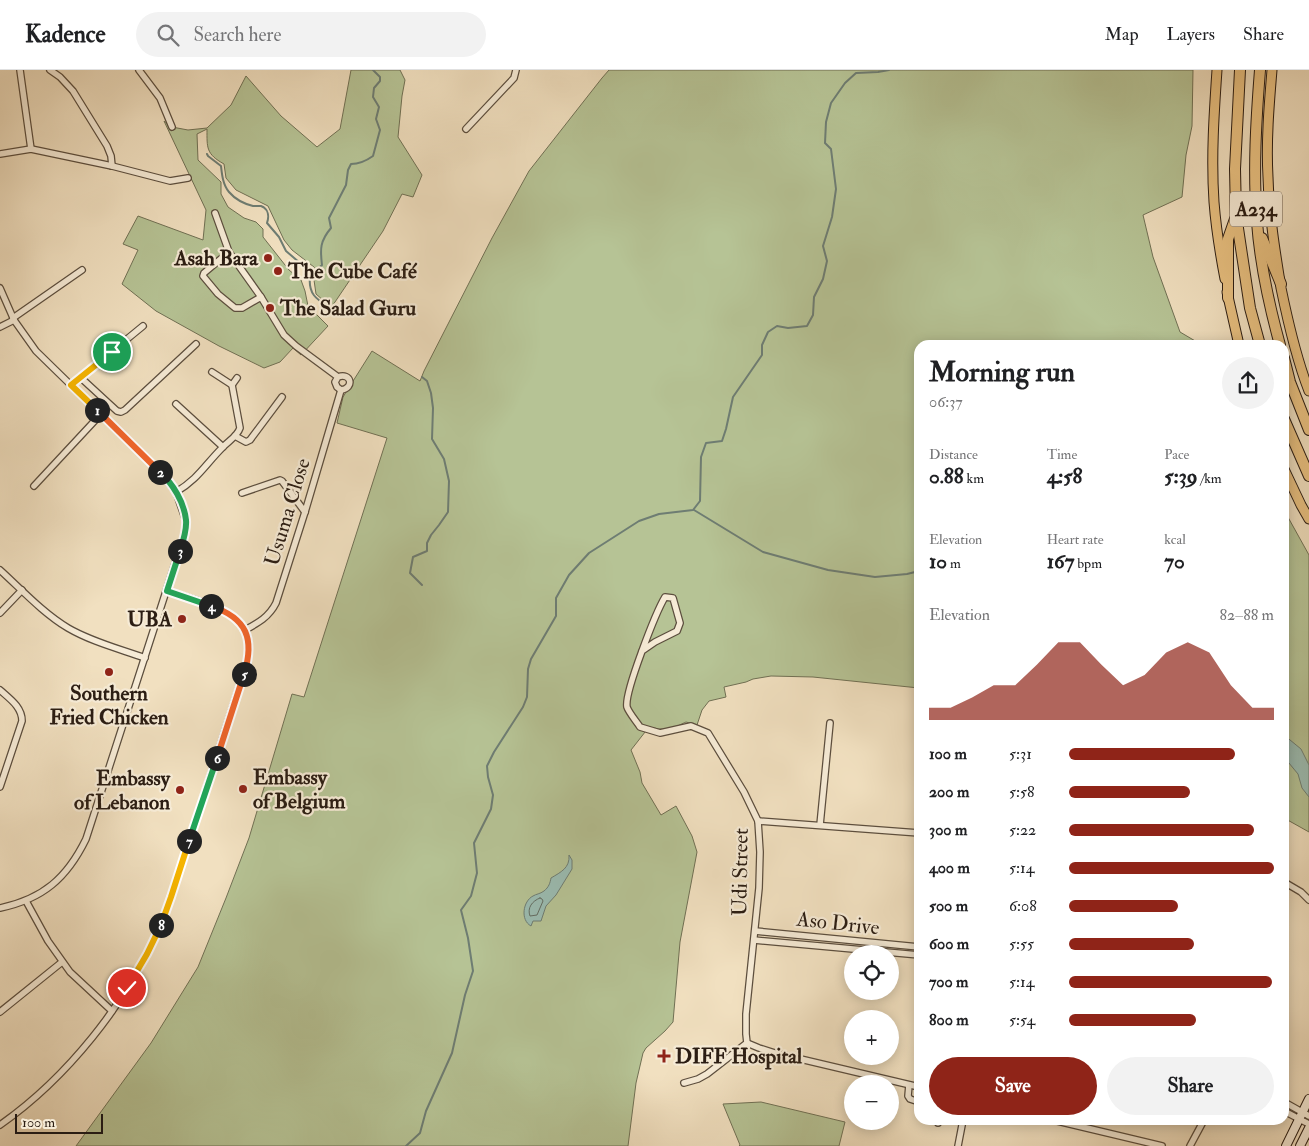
<!DOCTYPE html>
<html lang="en">
<head>
<meta charset="utf-8">
<style>
  :root { --surface:#fff; --page:#f2f2f2; --text:#202124; --muted:#757577; --line:#e0e0e0; --accent:#8f2418 }
  body { margin:0; font-family:"IM FELL Double Pica",serif; background:var(--page); color:var(--text); height:100vh; display:flex; flex-direction:column; font-size:19px; white-space:nowrap }
  * { box-sizing:border-box; margin:0 }
  p { font-size:16px; color:var(--muted) }
  .icon { flex:none; width:28px; height:28px; fill:none; stroke:currentColor; stroke-width:2; stroke-linecap:round; stroke-linejoin:round }
  .map { position:relative; flex:1; overflow:hidden }
  .panel { position:absolute; left:914px; top:270px; width:375px; height:785px; display:flex; flex-direction:column; background:var(--surface); border-radius:15px; box-shadow:0 2px 12px #0003 }
  .panel>* { flex:none }
  .buttons { position:absolute; left:844px; top:875px; display:grid; gap:10px }
  .buttons a { display:grid; place-items:center; width:55px; height:55px; border-radius:50%; background:var(--surface); box-shadow:0 2px 12px #0003; font-size:25px }
  .scale { position:absolute; left:15px; bottom:12px; width:88px; box-sizing:border-box; padding-left:5px; border:2px solid #2b1d13; border-top:0; font-size:14px; line-height:18px; white-space:nowrap; color:#2b1d13; -webkit-text-stroke:4px #f6ebd6; paint-order:stroke }
  .pin { position:absolute; display:grid; place-items:center; width:42px; height:42px; color:#fff; margin:-21px; border:2px solid #fff; border-radius:50%; box-shadow:0 1px 5px #0007 }
  .km { position:absolute; width:25px; height:25px; margin:-12px; border-radius:50%; background:#222; color:#fff; font-size:14px; line-height:25px; text-align:center }
  .round { display:grid; place-items:center; flex:none; width:52px; height:52px; border-radius:26px; background:var(--page) }
  .head { display:flex; align-items:center; justify-content:space-between; height:85px; padding:0 15px }
  h1 { font-size:28px; font-weight:700; line-height:38px }
  .metrics { display:grid; grid-template-columns:repeat(3,1fr); gap:8px; height:85px; padding:5px 15px }
  .metrics div { display:grid; align-content:center }
  .metrics b { font-size:21px; font-weight:700 }
  .metrics small { font-size:14px; font-weight:400 }
  .metrics p { font-size:14px }
  .chart { height:140px; padding:10px 15px }
  .chart p { display:flex; justify-content:space-between }
  .chart svg { width:100%; height:90px; margin-top:5px; fill:var(--accent); opacity:.7 }
  .primary-button { display:flex; gap:10px; margin-top:auto; padding:10px 15px }
  .primary-button a { flex:1; height:58px; border-radius:30px; background:var(--accent); color:#fff; font-size:20px; font-weight:700; line-height:58px; text-align:center }
  .primary-button a+a { background:var(--page); color:var(--text) }
  ul { padding:0 15px; list-style:none; font-size:16px }
  li { display:grid; grid-template-columns:80px 60px 1fr; align-items:center; height:38px }
  li i { height:12px; border-radius:6px; background:var(--accent) }
  header { display:flex; align-items:center; gap:30px; box-sizing:border-box; height:70px; padding:0 25px; background:var(--surface); border-bottom:1px solid var(--line) }
  header strong { font-size:24px }
  nav { display:flex; gap:28px; margin-inline-start:auto; font-size:18px }
  .search { width:350px; height:45px; background:var(--page); display:flex; align-items:center; gap:12px; box-sizing:border-box; padding:0 18px; border-radius:28px; color:var(--muted); font-size:19px }
  .map>svg:first-child { display:block }
  .green { fill:#b6c395; stroke:#707054 }
  .water { fill:#9bbdb3; stroke:#6e7d73 }
  .lines { fill:none; stroke-linecap:round; stroke-linejoin:round }
  .shore { stroke:#636d63; stroke-width:1 }
  .stream { stroke:#6e7d73; stroke-width:2 }
  .minor-casing { stroke:#5c4e3e; stroke-width:8 }
  .secondary-casing { stroke:#2b1d13; stroke-width:10 }
  .trunk-casing { stroke:#2b1d13; stroke-width:11 }
  .motorway-casing { stroke:#2b1d13; stroke-width:12 }
  .minor { stroke:#f6ebd6; stroke-width:5.5 }
  .secondary { stroke:#f6ebd6; stroke-width:8 }
  .trunk { stroke:#e8c080; stroke-width:9 }
  .motorway { stroke:#e8c080; stroke-width:10 }
  .split-1-casing { stroke:#fff; stroke-width:10 }
  .split-2-casing { stroke:#fff; stroke-width:10 }
  .split-3-casing { stroke:#fff; stroke-width:10 }
  .split-4-casing { stroke:#fff; stroke-width:10 }
  .split-5-casing { stroke:#fff; stroke-width:10 }
  .split-6-casing { stroke:#fff; stroke-width:10 }
  .split-7-casing { stroke:#fff; stroke-width:10 }
  .split-8-casing { stroke:#fff; stroke-width:10 }
  .split-9-casing { stroke:#fff; stroke-width:10 }
  .split-1 { stroke:#f5b400; stroke-width:6 }
  .split-2 { stroke:#f0652b; stroke-width:6 }
  .split-3 { stroke:#22a559; stroke-width:6 }
  .split-4 { stroke:#22a559; stroke-width:6 }
  .split-5 { stroke:#f0652b; stroke-width:6 }
  .split-6 { stroke:#f0652b; stroke-width:6 }
  .split-7 { stroke:#22a559; stroke-width:6 }
  .split-8 { stroke:#f5b400; stroke-width:6 }
  .split-9 { stroke:#f5b400; stroke-width:6 }
  .poi-dot { fill:#8f2418; stroke:#f6ebd6; stroke-width:2 }
  .labels { text-anchor:middle; stroke-width:4.5; stroke-linejoin:round; paint-order:stroke }
  .shield { fill:#f6ebd6; stroke:#685b4e; stroke-width:1 }
  .shield-label { font-size:20px; font-weight:bold; fill:#2b1d13 }
  .poi-label { font-size:21px; font-weight:bold; fill:#2b1d13; stroke:#f6ebd6; text-anchor:start }
  .street-label { font-size:21px; fill:#2b1d13; stroke:#f6ebd6 }
</style>
</head>
<body>
<header>
<strong>Kadence</strong>
<div class="search"><svg class="icon" aria-label="search" viewBox="0 0 24 24"><circle cx="10" cy="10" r="6"/><path d="M15 15l6 6"/></svg>Search here</div>
<nav><a>Map</a><a>Layers</a><a>Share</a></nav>
</header>
<div class="map">
<svg width="1309" height="1076" viewBox="0 0 1309 1076">
  <rect width="100%" height="100%" fill="#f1e0c0"/>
  <filter id="stains"><feTurbulence type="fractalNoise" baseFrequency=".004" numOctaves="4"/><feColorMatrix values="0 0 0 0 .2 0 0 0 0 .09 0 0 0 0 .02 0 0 0 .5 -.17"/></filter>
  <radialGradient id="worn" r=".72"><stop offset=".6" stop-color="#630" stop-opacity="0"/><stop offset="1" stop-color="#630" stop-opacity=".3"/></radialGradient>
  <g class="green">
    <path d="M351,0H400L405,10L402,26L398,67L422,105L413,127L402,124L383,161L335,232L331,237L316,224L314,210L318,204L314,197L292,180L284,170L268,136L236,120L226,108L224,94C206,84 207,78 207,59L197,64L198,90L221,112V124L228,137L244,148L256,152L263,159V167L289,200L301,210L305,221L308,236L328,256L301,285L293,278L280,292L264,298L219,276L156,241L122,214L138,180L123,174L138,146L203,170L206,140L164,51L172,57L188,60L207,58L231,35L246,6L281,46L317,77L340,59Z"/>
    <polygon points="609,0 1193,0 1192,56 1186,85 1182,127 1143,145 1153,187 1180,262 1202,275 919,275 919,618 813,607 771,606 753,609 746,612 724,617 726,627 709,631 702,640 697,655 686,652 671,659 659,659 649,657 631,680 640,702 642,713 661,745 676,736 692,766 697,782 680,872 673,952 665,961 646,978 643,983 636,1013 628,1076 76,1076 151,973 198,897 226,828 249,768 292,624 304,627 387,368 337,353 343,327 372,281 420,311 424,301 492,168 529,101 602,8"/>
    <polygon points="1284,440 1309,485 1309,762 1284,748"/>
    <polygon points="761,1032 845,1052 839,1076 739,1076 740,1075 723,1034"/>
  </g>
  <g class="water">
    <polygon points="1284,665 1301,679 1309,695 1309,727 1302,718 1298,704 1284,687"/>
    <path d="M569,785L572,790V799L556,825L546,836L541,851H533L531,856C520,850 523,831 533,826C536,824 540,824 544,821C549,817 550,813 551,808C561,802 570,798 569,785Z"/>
  </g>
  <g class="lines">
    <path class="shore" d="M540,828L542,829L543,831L537,845L530,846C527,838 532,831 540,828Z"/>
    <g class="stream">
      <path d="M207,84L208,86L221,96C222,105 223,115 229,122C235,129 245,134 253,136C255,136 260,136 261,136C269,139 269,147 267,153L279,167L286,181L300,193L310,206C308,224 316,229 330,238"/>
      <path d="M310,206L322,195C320,179 320,171 331,158L329,148L346,115L348,100L351,94C360,94 366,91 373,86L380,60L376,49L379,37L373,27L374,18L380,11V7L373,0"/>
      <polyline points="694,440 763,482 828,500 875,507 907,504 919,501"/>
      <polyline points="422,515 410,503 413,487 427,481 427,473 431,465 439,455 448,442 449,411 444,389 432,369 433,338 431,323 427,311 422,307"/>
      <polyline points="406,1076 420,1063 426,1041 452,983 465,925 473,901 468,868 461,840 471,826 477,803 474,773 491,739 493,725 488,707 487,696 494,682 523,637 527,627 528,599 531,589 556,546 556,528 569,505 589,483 639,451 659,444 693,440 700,431 701,387 706,373 722,371 726,359 733,327 762,285 762,275 768,262 777,256 788,258 807,256 813,245 814,227 823,209 827,191 823,176 832,147 836,119 831,79 825,73 826,52 831,33 845,13 856,3 878,2 889,0"/>
    </g>
    <defs>
      <g id="minor">
        <polyline points="20,0 31,79"/>
        <polyline points="50,0 60,7 73,21 107,76 111,86 112,96"/>
        <polyline points="139,0 160,28 172,57"/>
        <polyline points="466,59 514,8 516,0"/>
        <polyline points="0,84 31,79 112,96 170,111 188,108"/>
        <polyline points="215,143 229,182 261,227"/>
        <path d="M229,182L204,203L203,206L218,224L235,238H242L261,227L284,265L296,276L338,307C351,302 355,318 341,320L337,317L335,312L338,307"/>
        <path d="M0,218L14,250L36,281L163,405L176,422L186,451L185,464L180,478L86,769C67,808 43,829 0,838"/>
        <polyline points="13,248 82,200"/>
        <polyline points="0,257 14,250"/>
        <polyline points="80,307 117,341 121,342 125,340 196,274"/>
        <polyline points="71,315 143,256"/>
        <polyline points="232,315 237,308"/>
        <polyline points="176,334 223,377"/>
        <polyline points="235,366 246,372 250,370 282,327"/>
        <polyline points="34,416 101,344"/>
        <path d="M176,422C198,409 205,395 222,378C228,371 237,367 240,358L232,315L212,302"/>
        <polyline points="242,423 280,410 282,411 305,442"/>
        <path d="M0,500C22,520 43,543 68,558C92,572 120,579 145,588"/>
        <polyline points="0,543 22,520"/>
        <path d="M245,560C258,553 269,547 276,533L305,442L341,320"/>
        <path d="M642,581L655,572L677,561L680,553L673,528L665,527C656,542 624,623 627,637C629,643 637,652 640,657L660,663L691,656L708,663L744,722L758,751L760,782L759,818L746,944V964L747,973L707,1004L698,1009L684,1013"/>
        <path d="M0,620C10,629 22,637 22,651L0,717"/>
        <polyline points="758,751 919,763"/>
        <polyline points="820,755 830,653"/>
        <polyline points="1284,812 1301,822 1309,830"/>
        <polyline points="26,831 48,871 70,902 112,941"/>
        <polyline points="755,861 919,877"/>
        <polyline points="754,870 919,885"/>
        <polyline points="0,942 62,892"/>
        <polyline points="747,973 759,978 775,983 919,1017"/>
        <polyline points="909,1015 908,1026 910,1029 919,1032"/>
        <polyline points="1284,1032 1309,1046"/>
        <polyline points="1284,1041 1309,1054"/>
        <polyline points="1053,1050 1162,1076"/>
        <polyline points="938,1053 938,1050"/>
        <path d="M0,1055C67,1008 126,934 159,859C164,849 167,838 171,827L247,593C249,583 250,572 246,562C236,538 190,529 167,521"/>
        <polyline points="958,1076 963,1050"/>
        <polyline points="1190,1076 1204,1050"/>
      </g>
      <g id="secondary">
        <polyline points="1286,1076 1309,1029"/>
        <polyline points="1300,1076 1309,1058"/>
      </g>
      <g id="trunk">
        <path d="M1217,0C1214,44 1211,88 1214,132C1216,158 1220,183 1225,209"/>
        <path d="M1272,0C1269,36 1266,72 1268,107C1269,144 1275,181 1281,218C1288,252 1296,288 1309,321"/>
        <polyline points="1227,222 1239,275"/>
        <polyline points="1284,399 1301,435 1309,449"/>
      </g>
      <g id="motorway">
        <polyline points="1240,0 1235,99 1236,145 1250,238 1260,275"/>
        <path d="M1260,0C1256,51 1253,101 1257,152C1260,193 1269,235 1280,275"/>
        <polyline points="1262,168 1281,214"/>
        <polyline points="1228,228 1228,169 1235,149"/>
        <polyline points="1284,288 1290,312 1309,360"/>
        <polyline points="1284,349 1309,406"/>
      </g>
    </defs>
    <use href="#minor" class="minor-casing"/>
    <use href="#secondary" class="secondary-casing"/>
    <use href="#trunk" class="trunk-casing"/>
    <use href="#motorway" class="motorway-casing"/>
    <use href="#minor" class="minor"/>
    <use href="#secondary" class="secondary"/>
    <use href="#trunk" class="trunk"/>
    <use href="#motorway" class="motorway"/>
  </g>
  <g class="lines">
    <defs>
      <polyline id="split-1" points="97,340 71,315 112,282"/>
      <polyline id="split-2" points="97,340 160,402"/>
      <path id="split-3" d="M160,402C173,414 184,432 186,450C187,460 183,472 180,481"/>
      <polyline id="split-4" points="180,481 167,521 211,536"/>
      <path id="split-5" d="M211,536C247,548 255,569 244,604"/>
      <polyline id="split-6" points="217,688 244,604"/>
      <polyline id="split-7" points="189,771 217,688"/>
      <polyline id="split-8" points="161,855 171,827 189,771"/>
      <polyline id="split-9" points="127,918 147,884 161,855"/>
    </defs>
    <use href="#split-1" class="split-1-casing"/>
    <use href="#split-2" class="split-2-casing"/>
    <use href="#split-3" class="split-3-casing"/>
    <use href="#split-4" class="split-4-casing"/>
    <use href="#split-5" class="split-5-casing"/>
    <use href="#split-6" class="split-6-casing"/>
    <use href="#split-7" class="split-7-casing"/>
    <use href="#split-8" class="split-8-casing"/>
    <use href="#split-9" class="split-9-casing"/>
    <use href="#split-1" class="split-1"/>
    <use href="#split-2" class="split-2"/>
    <use href="#split-3" class="split-3"/>
    <use href="#split-4" class="split-4"/>
    <use href="#split-5" class="split-5"/>
    <use href="#split-6" class="split-6"/>
    <use href="#split-7" class="split-7"/>
    <use href="#split-8" class="split-8"/>
    <use href="#split-9" class="split-9"/>
  </g>
  <g class="poi-dot">
    <circle cx="268" cy="188" r="5"/>
    <circle cx="278" cy="201" r="5"/>
    <circle cx="270" cy="238" r="5"/>
    <circle cx="182" cy="549" r="5"/>
    <circle cx="109" cy="602" r="5"/>
    <circle cx="243" cy="719" r="5"/>
    <circle cx="180" cy="720" r="5"/>
    <path d="M661.5 978.5h5v5h5v5h-5v5h-5v-5h-5v-5h5z"/>
  </g>
  <g class="labels">
    <rect class="shield" x="1230" y="121.5" width="52" height="35" rx="4"/>
    <g class="shield-label">
      <text x="1256" y="146">A234</text>
    </g>
    <g class="poi-label">
      <text x="258" y="195" text-anchor="end">Asah Bara</text>
      <text x="288" y="208">The Cube Café</text>
      <text x="280" y="245">The Salad Guru</text>
      <text x="172" y="556" text-anchor="end">UBA</text>
      <text x="109" y="630" text-anchor="middle">Southern<tspan x="109" dy="24">Fried Chicken</tspan></text>
      <text x="253" y="714">Embassy<tspan x="253" dy="24">of Belgium</tspan></text>
      <text x="170" y="715" text-anchor="end">Embassy<tspan x="170" dy="24">of Lebanon</tspan></text>
      <text x="675" y="993">DIFF Hospital</text>
    </g>
    <g class="street-label">
      <text transform="translate(287 442) rotate(-73)" y="7">Usuma Close</text>
      <text transform="translate(740 802) rotate(-89)" y="7">Udi Street</text>
      <text transform="translate(838 853) rotate(6)" y="7">Aso Drive</text>
    </g>
  </g>
  <rect width="100%" height="100%" filter="url(#stains)"/>
  <rect width="100%" height="100%" fill="url(#worn)"/>
</svg>
<div class="buttons">
<a><svg class="icon" aria-label="locate" viewBox="0 0 24 24"><circle cx="12" cy="12" r="6"/><path d="M12 2v4M12 18v4M2 12h4M18 12h4"/></svg></a>
<a>+</a>
<a>−</a>
</div>
<div class="scale">100 m</div>
<div class="pin" style="left:112px;top:282px;background:#1e9e55"><svg class="icon" aria-label="arrive" viewBox="0 0 24 24"><path d="M6 21V4h12l-3 4 3 4H6"/></svg></div>
<div class="pin" style="left:127px;top:918px;background:#d93025"><svg class="icon" aria-label="check" viewBox="0 0 24 24"><path d="M5 12l5 5 9-10"/></svg></div>
<b class="km" style="left:97px;top:340px">1</b>
<b class="km" style="left:160px;top:402px">2</b>
<b class="km" style="left:180px;top:481px">3</b>
<b class="km" style="left:211px;top:536px">4</b>
<b class="km" style="left:244px;top:604px">5</b>
<b class="km" style="left:217px;top:688px">6</b>
<b class="km" style="left:189px;top:771px">7</b>
<b class="km" style="left:161px;top:855px">8</b>
<section class="panel">
<div class="head"><div><h1>Morning run</h1><p>06:37</p></div><a class="round"><svg class="icon" aria-label="share" viewBox="0 0 24 24"><path d="M12 15V3M7 8l5-5 5 5M5 13v7h14v-7"/></svg></a></div>
<div class="metrics">
<div><p>Distance</p><b>0.88<small> km</small></b></div>
<div><p>Time</p><b>4:58</b></div>
<div><p>Pace</p><b>5:39<small> /km</small></b></div>
</div>
<div class="metrics">
<div><p>Elevation</p><b>10<small> m</small></b></div>
<div><p>Heart rate</p><b>167<small> bpm</small></b></div>
<div><p>kcal</p><b>70</b></div>
</div>
<div class="chart"><p><span>Elevation</span>82–88 m</p>
<svg viewBox="0 0 160 44" preserveAspectRatio="none"><path d="M0 44V38L10 38L20 33L30 27L40 27L50 17L60 6L70 6L80 17L90 27L100 22L110 11L120 6L130 11L140 27L150 38L160 38V44z"/></svg>
</div>
<ul>
<li><b>100 m</b>5:31<i style="width:81%"></i></li>
<li><b>200 m</b>5:58<i style="width:59%"></i></li>
<li><b>300 m</b>5:22<i style="width:90%"></i></li>
<li><b>400 m</b>5:14<i style="width:100%"></i></li>
<li><b>500 m</b>6:08<i style="width:53%"></i></li>
<li><b>600 m</b>5:55<i style="width:61%"></i></li>
<li><b>700 m</b>5:14<i style="width:99%"></i></li>
<li><b>800 m</b>5:54<i style="width:62%"></i></li>
</ul>
<div class="primary-button"><a>Save</a><a>Share</a></div>
</section>
</div>
</body>
</html>
